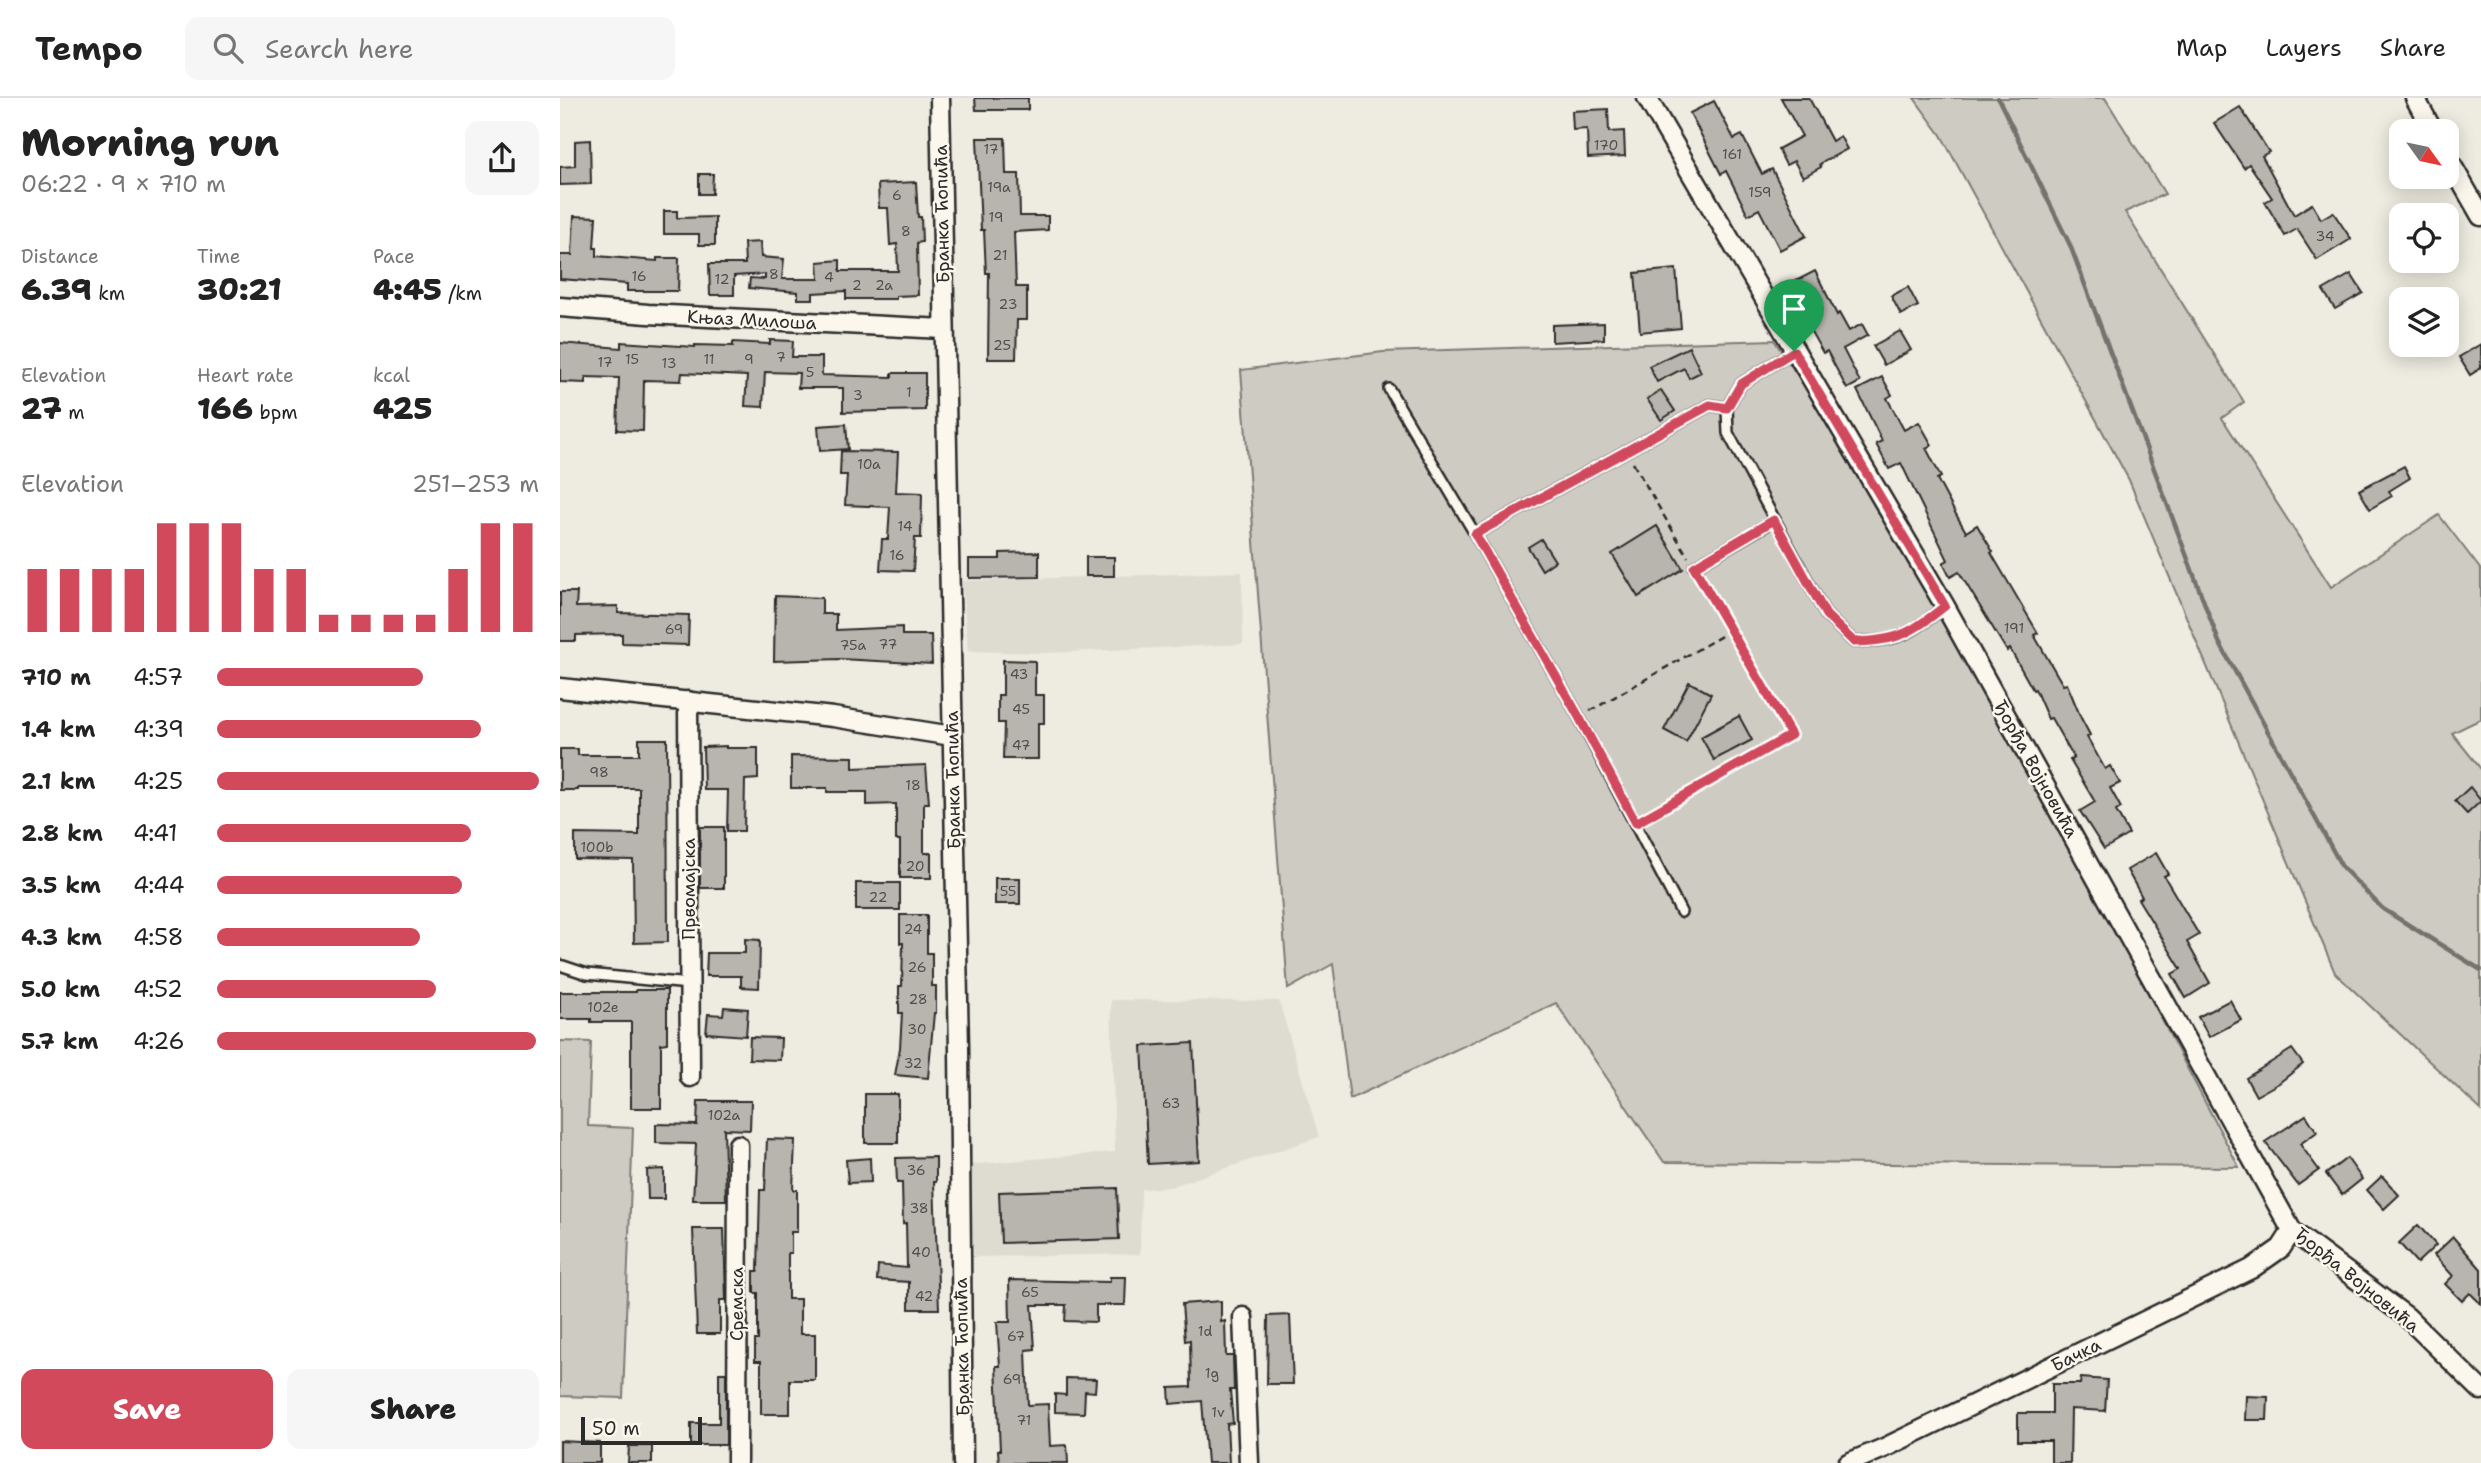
<!DOCTYPE html>
<html lang="en">
<head>
<meta charset="utf-8">
<style>
  :root { --surface:#fff; --page:#f6f6f6; --text:#222; --muted:#767676; --line:#e0e0e0; --accent:#d1495b }
  body { margin:0; font-family:"Shantell Sans",sans-serif; background:var(--page); color:var(--text); height:100vh; display:flex; flex-direction:column; font-size:26px; white-space:nowrap }
  * { box-sizing:border-box; margin:0 }
  p { font-size:23px; color:var(--muted) }
  .icon { flex:none; width:38px; height:38px; fill:none; stroke:currentColor; stroke-width:2; stroke-linecap:round; stroke-linejoin:round }
  .map { position:relative; flex:1; overflow:hidden }
  .panel { display:flex; flex-direction:column; background:var(--surface); width:560px }
  .panel>* { flex:none }
  .needle { width:46px; rotate:123deg }
  .tools { position:absolute; left:1829px; top:21px; display:grid; gap:14px }
  .tools a { display:grid; place-items:center; width:70px; height:70px; border-radius:14px; background:var(--surface); box-shadow:0 4px 18px #0003; font-size:35px }
  .scale { position:absolute; left:21px; bottom:18px; width:121px; box-sizing:border-box; padding-left:7px; border:4px solid #2b2b2b; border-top:0; font-size:19px; line-height:24px; white-space:nowrap; color:#2b2b2b; -webkit-text-stroke:5px #fbf7ec; paint-order:stroke }
  .pin { position:absolute; display:grid; place-items:center; width:60px; height:60px; color:#fff; margin:-72px -30px; border-radius:50% 50% 50% 0; rotate:-45deg; box-shadow:0 0 7px #0007 }
  .pin .icon { rotate:45deg }
  .round { display:grid; place-items:center; flex:none; width:74px; height:74px; border-radius:14px; background:var(--page) }
  .summary { display:flex; align-items:center; justify-content:space-between; height:119px; padding:0 21px }
  h1 { font-size:38px; font-weight:800; line-height:52px }
  .stats { display:grid; grid-template-columns:repeat(3,1fr); gap:10px; height:119px; padding:7px 21px }
  .stats div { display:grid; align-content:center }
  .stats b { font-size:30px; font-weight:800 }
  .stats small { font-size:19px; font-weight:400 }
  .stats p { font-size:19px }
  .chart { height:196px; padding:14px 21px }
  .chart p { display:flex; justify-content:space-between }
  .chart svg { width:100%; height:126px; margin-top:7px; stroke:var(--accent); stroke-width:6 }
  .primary-button { display:flex; gap:14px; margin-top:auto; padding:14px 21px }
  .primary-button a { flex:1; height:80px; border-radius:14px; background:var(--accent); color:#fff; font-size:28px; font-weight:800; line-height:80px; text-align:center }
  .primary-button a+a { background:var(--page); color:var(--text) }
  ul { padding:0 21px; list-style:none; font-size:23px }
  li { display:grid; grid-template-columns:112px 84px 1fr; align-items:center; height:52px }
  li i { height:18px; border-radius:9px; background:var(--accent) }
  header { display:flex; align-items:center; gap:42px; box-sizing:border-box; height:98px; padding:0 35px; background:var(--surface); border-bottom:2px solid var(--line) }
  header strong { font-size:33px }
  nav { display:flex; gap:38px; margin-inline-start:auto; font-size:24px }
  .search { width:490px; height:63px; background:var(--page); display:flex; align-items:center; gap:18px; box-sizing:border-box; padding:0 24px; border-radius:14px; color:var(--muted); font-size:26px }
  main { display:flex; flex:1; min-height:0 }
  .map>svg:first-child { display:block }
  .built { fill:#dedbd1 }
  .green { fill:#cecbc2; stroke:#7c7b76; stroke-width:2 }
  .lines { fill:none; stroke-linecap:round; stroke-linejoin:round }
  .stream { stroke:#74726e; stroke-width:4.5 }
  .building { fill:#b8b5ae; stroke:#2b2b2b; stroke-width:2 }
  .service-casing { stroke:#2b2b2b; stroke-width:14 }
  .minor-casing { stroke:#2b2b2b; stroke-width:23 }
  .path { stroke:#2b2b2b; stroke-width:2.5; stroke-dasharray:7 5; stroke-linecap:butt }
  .service { stroke:#fbf7ec; stroke-width:9 }
  .minor { stroke:#fbf7ec; stroke-width:18 }
  .route-casing { stroke:#fff; stroke-width:14 }
  .route { stroke:#d1495b; stroke-width:9 }
  .labels { text-anchor:middle; stroke-width:5; stroke-linejoin:round; paint-order:stroke }
  .number-label { font-size:14px; fill:#4e4e4c }
  .street-label { font-size:18px; fill:#2b2b2b; stroke:#fbf7ec }
</style>
</head>
<body>
<header>
<strong>Tempo</strong>
<div class="search"><svg class="icon" aria-label="search" viewBox="0 0 24 24"><circle cx="10" cy="10" r="6"/><path d="M15 15l6 6"/></svg>Search here</div>
<nav><a>Map</a><a>Layers</a><a>Share</a></nav>
</header>
<main>
<section class="panel">
<div class="summary"><div><h1>Morning run</h1><p>06:22 · 9 × 710 m</p></div><a class="round"><svg class="icon" aria-label="share" viewBox="0 0 24 24"><path d="M12 15V3M7 8l5-5 5 5M5 13v7h14v-7"/></svg></a></div>
<div class="stats">
<div><p>Distance</p><b>6.39<small> km</small></b></div>
<div><p>Time</p><b>30:21</b></div>
<div><p>Pace</p><b>4:45<small> /km</small></b></div>
</div>
<div class="stats">
<div><p>Elevation</p><b>27<small> m</small></b></div>
<div><p>Heart rate</p><b>166<small> bpm</small></b></div>
<div><p>kcal</p><b>425</b></div>
</div>
<div class="chart"><p><span>Elevation</span>251–253 m</p>
<svg viewBox="0 0 160 44" preserveAspectRatio="none"><path d="M5 44V22M15 44V22M25 44V22M35 44V22M45 44V6M55 44V6M65 44V6M75 44V22M85 44V22M95 44V38M105 44V38M115 44V38M125 44V38M135 44V22M145 44V6M155 44V6"/></svg>
</div>
<ul>
<li><b>710 m</b>4:57<i style="width:64%"></i></li>
<li><b>1.4 km</b>4:39<i style="width:82%"></i></li>
<li><b>2.1 km</b>4:25<i style="width:100%"></i></li>
<li><b>2.8 km</b>4:41<i style="width:79%"></i></li>
<li><b>3.5 km</b>4:44<i style="width:76%"></i></li>
<li><b>4.3 km</b>4:58<i style="width:63%"></i></li>
<li><b>5.0 km</b>4:52<i style="width:68%"></i></li>
<li><b>5.7 km</b>4:26<i style="width:99%"></i></li>
</ul>
<div class="primary-button"><a>Save</a><a>Share</a></div>
</section>
<div class="map">
<svg width="1921" height="1365" viewBox="0 0 1921 1365">
  <rect width="100%" height="100%" fill="#eeebe0"/>
  <filter id="ink" filterUnits="userSpaceOnUse"><feTurbulence type="fractalNoise" baseFrequency=".0143" numOctaves="2"/><feDisplacementMap in="SourceGraphic" scale="14" xChannelSelector="R" yChannelSelector="G"/><feConvolveMatrix kernelMatrix="1 2 1 2 8 2 1 2 1" color-interpolation-filters="sRGB"/></filter>
  <g filter="url(#ink)">
    <g class="built">
      <polygon points="682,474 683,546 484,555 408,553 402,483"/>
      <polygon points="551,902 719,903 759,1039 610,1089 581,1091 580,1156 414,1159 406,1067 555,1054"/>
    </g>
    <g class="green">
      <polygon points="1354,0 1545,0 1605,96 1565,114 1684,304 1662,320 1771,489 1879,417 1921,472 1921,621 1892,635 1921,671 1921,1012 1775,875 1569,382 1381,37"/>
      <polygon points="1214,242 1367,473 1679,1069 1104,1064 996,905 790,1001 773,866 728,891 681,272 823,254"/>
      <polygon points="0,943 31,944 28,1028 73,1030 63,1300 0,1298"/>
    </g>
    <g class="lines">
      <polyline class="stream" points="1438,0 1510,147 1659,544 1782,769 1823,811 1921,872"/>
    </g>
    <g class="building">
      <polygon points="415,0 468,0 468,12 416,12"/>
      <polygon points="1221,0 1249,0 1272,43 1280,38 1287,51 1260,66 1261,69 1243,79 1234,63 1226,67 1218,51 1242,38"/>
      <polygon points="1154,3 1174,41 1182,37 1202,76 1212,71 1246,138 1220,152 1199,111 1188,117 1166,73 1161,76 1130,15"/>
      <polygon points="1680,9 1709,54 1702,58 1734,117 1752,106 1761,121 1773,114 1791,141 1757,162 1737,131 1725,138 1705,104 1712,100 1689,66 1684,70 1654,25"/>
      <polygon points="1048,11 1049,34 1064,33 1065,58 1028,60 1027,31 1013,32 1012,13"/>
      <polygon points="417,40 445,40 446,76 459,76 460,118 488,118 488,132 454,134 456,189 467,189 467,222 457,222 456,261 428,261 429,175 426,175 424,132 421,132"/>
      <polygon points="30,42 31,86 0,87 0,69 15,68 15,43"/>
      <polygon points="139,76 153,76 152,96 139,96"/>
      <polygon points="356,84 358,119 361,119 362,144 357,145 358,197 336,198 336,201 286,201 286,193 253,195 253,201 238,201 238,194 189,190 190,180 205,181 205,176 174,178 174,197 150,197 149,166 185,166 184,145 200,144 201,159 224,161 222,181 259,181 258,164 280,162 280,173 338,173 337,146 330,147 328,110 319,110 318,86"/>
      <polygon points="104,113 117,113 117,120 155,119 155,147 139,147 139,136 104,136"/>
      <polygon points="14,118 36,119 34,150 37,150 37,158 97,163 97,160 119,160 118,193 67,193 67,186 0,181 0,157 12,157"/>
      <polygon points="1116,171 1121,230 1080,234 1075,175"/>
      <polygon points="1255,173 1277,217 1279,215 1289,233 1302,226 1308,237 1283,251 1300,284 1287,291 1267,253 1263,255 1250,232 1252,230 1230,186"/>
      <polygon points="1791,176 1803,195 1775,211 1763,192"/>
      <polygon points="1348,189 1358,208 1341,217 1331,198"/>
      <polygon points="1044,225 1044,241 992,244 992,227"/>
      <polygon points="1340,233 1351,252 1324,267 1313,248"/>
      <polygon points="210,242 233,243 232,259 262,259 262,277 332,279 332,275 365,275 365,312 283,314 283,290 238,290 239,275 205,274 203,309 185,308 187,278 122,275 121,283 84,282 83,333 57,332 59,280 26,279 26,285 0,284 0,245 61,250 61,244 135,249 135,247 173,248 173,244 210,246"/>
      <polygon points="1921,246 1921,270 1910,277 1899,259"/>
      <polygon points="1129,249 1141,274 1129,280 1124,270 1097,284 1089,268"/>
      <polygon points="1322,279 1332,297 1327,300 1344,332 1359,324 1372,347 1366,350 1381,379 1377,381 1393,411 1406,434 1417,427 1433,454 1431,455 1478,535 1474,537 1503,587 1507,586 1521,620 1530,637 1527,639 1545,671 1550,668 1560,685 1550,690 1561,710 1556,713 1569,736 1544,751 1520,713 1535,704 1510,662 1514,660 1491,620 1488,621 1475,591 1473,592 1450,551 1447,553 1399,474 1390,479 1383,465 1388,462 1341,365 1329,371 1316,346 1322,343 1297,292"/>
      <polygon points="1101,292 1115,313 1101,322 1087,301"/>
      <polygon points="286,326 288,351 260,353 258,328"/>
      <polygon points="281,353 338,354 336,394 362,395 361,440 355,440 353,473 320,472 322,441 328,441 330,409 285,407 287,377 280,377"/>
      <polygon points="1844,368 1850,380 1829,393 1832,398 1810,411 1799,392"/>
      <polygon points="1097,428 1123,471 1078,499 1052,456"/>
      <polygon points="981,441 995,463 982,472 968,449"/>
      <polygon points="479,454 479,479 409,480 409,461 440,461 440,455"/>
      <rect x="526" y="459" width="28" height="19"/>
      <polygon points="0,494 17,494 16,509 58,508 58,515 129,517 128,547 62,545 62,536 16,537 16,543 0,543"/>
      <polygon points="215,498 262,500 262,516 276,516 276,532 342,529 342,537 371,537 372,566 280,561 214,563"/>
      <polygon points="443,562 475,563 475,597 484,597 484,625 478,625 478,661 443,661 444,625 438,625 438,597 443,597"/>
      <polygon points="1129,584 1151,596 1126,644 1104,632"/>
      <polygon points="1179,618 1192,642 1154,662 1141,639"/>
      <polygon points="79,641 107,641 108,844 74,845 73,762 15,761 15,736 79,737 79,690 18,690 18,692 0,692 0,651 18,651 18,657 79,657"/>
      <polygon points="166,648 166,650 198,650 198,681 185,682 184,733 167,733 168,692 144,692 143,649"/>
      <polygon points="231,658 293,659 293,670 366,667 369,705 364,705 364,755 371,755 371,780 340,780 340,742 336,742 336,706 307,707 307,694 267,694 267,690 231,690"/>
      <polygon points="1910,689 1921,703 1907,716 1895,703"/>
      <rect x="140" y="729" width="24" height="61"/>
      <polygon points="1596,755 1608,776 1604,778 1639,837 1627,844 1650,885 1626,900 1612,876 1621,871 1578,801 1582,799 1567,772"/>
      <rect x="435" y="780" width="25" height="26"/>
      <rect x="296" y="785" width="44" height="27"/>
      <polygon points="340,817 367,817 367,855 372,855 372,888 376,888 376,915 374,915 368,980 335,977 340,950 342,915 339,915 339,888 342,888 343,845 340,845"/>
      <polygon points="185,841 200,842 199,890 181,889 181,878 146,878 147,855 185,855"/>
      <polygon points="76,892 107,892 107,945 101,946 101,1010 71,1010 71,924 31,924 31,921 0,921 0,894 76,894"/>
      <polygon points="1670,902 1681,922 1649,939 1638,919"/>
      <polygon points="164,909 188,911 186,938 146,935 148,916 163,917"/>
      <polygon points="190,939 221,940 220,962 189,961"/>
      <polygon points="633,945 639,1063 588,1066 582,948"/>
      <polygon points="1732,951 1743,966 1719,985 1696,998 1686,980"/>
      <rect x="305" y="996" width="33" height="49"/>
      <polygon points="138,1003 191,1003 190,1032 164,1031 166,1102 133,1102 136,1046 96,1045 96,1026 137,1027"/>
      <polygon points="1746,1017 1757,1034 1740,1046 1759,1072 1738,1087 1705,1044"/>
      <polygon points="207,1041 235,1042 233,1092 237,1092 237,1134 231,1134 231,1155 228,1155 228,1201 240,1201 240,1236 255,1236 255,1282 230,1282 230,1316 201,1316 201,1263 195,1263 195,1242 198,1242 198,1195 194,1195 194,1173 198,1173 200,1092 205,1092"/>
      <polygon points="376,1059 376,1084 374,1084 379,1211 349,1211 349,1184 317,1182 318,1167 347,1170 346,1125 343,1126 342,1085 337,1085 336,1060"/>
      <polygon points="310,1060 311,1084 288,1085 286,1062"/>
      <polygon points="1787,1060 1802,1081 1782,1097 1766,1076"/>
      <polygon points="104,1071 104,1101 88,1101 87,1072"/>
      <polygon points="1822,1078 1839,1097 1824,1111 1807,1092"/>
      <polygon points="557,1090 559,1141 441,1145 439,1094"/>
      <polygon points="1858,1127 1876,1147 1857,1165 1839,1145"/>
      <polygon points="133,1131 164,1131 166,1202 160,1202 160,1236 137,1236"/>
      <polygon points="1893,1139 1921,1171 1921,1206 1910,1195 1902,1203 1885,1186 1893,1178 1874,1157"/>
      <polygon points="550,1179 566,1179 565,1207 536,1207 536,1224 505,1223 506,1207 472,1207 475,1251 466,1252 468,1307 488,1306 490,1348 507,1347 508,1365 439,1365 438,1352 440,1352 436,1268 440,1268 437,1224 450,1224 449,1182 550,1184"/>
      <polygon points="661,1203 661,1224 665,1223 666,1258 673,1258 674,1292 670,1292 673,1325 667,1326 669,1365 647,1365 642,1303 610,1306 609,1290 631,1289 630,1242 625,1243 622,1206"/>
      <polygon points="730,1217 733,1286 707,1286 708,1218"/>
      <polygon points="159,1275 166,1275 166,1347 131,1347 131,1325 159,1325"/>
      <polygon points="506,1280 536,1281 535,1294 525,1293 524,1315 495,1314 495,1296 506,1297"/>
      <polygon points="1521,1280 1547,1282 1545,1313 1511,1311 1510,1365 1491,1365 1491,1343 1458,1343 1458,1315 1492,1315 1492,1286 1520,1286"/>
      <polygon points="1686,1298 1708,1299 1707,1322 1685,1322"/>
      <polygon points="0,1343 40,1345 40,1365 0,1365"/>
      <polygon points="69,1348 92,1348 92,1365 68,1365"/>
    </g>
    <g class="lines">
      <defs>
        <g id="service">
          <path d="M1234,253L1181,286L1167,310L1168,335L1266,517L1294,544C1341,543 1350,536 1385,508"/>
          <polyline points="829,291 915,436"/>
          <polyline points="1134,469 1215,422"/>
          <polyline points="1121,814 1019,619 915,436 1150,307 1167,310"/>
          <polyline points="0,867 27,876 129,886"/>
        </g>
        <g id="minor">
          <polyline points="380,0 399,951 403,1365"/>
          <polyline points="1087,0 1385,508 1732,1133 1847,1219 1921,1292"/>
          <polyline points="1855,0 1873,33"/>
          <polyline points="1886,57 1921,118"/>
          <polyline points="0,209 88,216 384,231"/>
          <polyline points="0,590 273,619 392,638"/>
          <polyline points="128,603 130,979"/>
          <polyline points="683,1219 689,1365"/>
          <polyline points="177,1365 178,1047"/>
          <polyline points="1288,1365 1324,1350 1691,1171 1721,1150 1732,1133"/>
        </g>
      </defs>
      <use href="#service" class="service-casing"/>
      <use href="#minor" class="minor-casing"/>
      <g class="path">
        <polyline points="1073,365 1128,459"/>
        <polyline points="1030,613 1170,533"/>
        <polyline points="1084,720 1231,637 1140,480"/>
      </g>
      <use href="#service" class="service"/>
      <use href="#minor" class="minor"/>
    </g>
  </g>
  <g class="lines" filter="url(#ink)">
    <defs>
      <path id="route" d="M1234,253L1385,508C1351,535 1339,543 1294,544L1266,517L1214,422L1134,469L1231,637L1076,725L1019,619L915,436L1150,307L1167,310L1181,286Z"/>
    </defs>
    <use href="#route" class="route-casing"/>
    <use href="#route" class="route"/>
  </g>
  <g class="labels">
    <g class="number-label">
      <text x="1046" y="52">170</text>
      <text x="431" y="56">17</text>
      <text x="1172" y="61">161</text>
      <text x="439" y="94">19a</text>
      <text x="1200" y="99">159</text>
      <text x="337" y="102">6</text>
      <text x="436" y="124">19</text>
      <text x="346" y="138">8</text>
      <text x="1765" y="143">34</text>
      <text x="440" y="162">21</text>
      <text x="214" y="181">8</text>
      <text x="79" y="183">16</text>
      <text x="269" y="184">4</text>
      <text x="162" y="186">12</text>
      <text x="297" y="192">2</text>
      <text x="324" y="192">2a</text>
      <text x="448" y="211">23</text>
      <text x="442" y="252">25</text>
      <text x="221" y="264">7</text>
      <text x="72" y="266">15</text>
      <text x="149" y="266">11</text>
      <text x="189" y="266">9</text>
      <text x="45" y="269">17</text>
      <text x="109" y="270">13</text>
      <text x="250" y="279">5</text>
      <text x="349" y="299">1</text>
      <text x="298" y="302">3</text>
      <text x="309" y="371">10a</text>
      <text x="345" y="433">14</text>
      <text x="337" y="462">16</text>
      <text x="1454" y="535">191</text>
      <text x="114" y="536">69</text>
      <text x="328" y="551">77</text>
      <text x="293" y="552">75a</text>
      <text x="459" y="581">43</text>
      <text x="461" y="616">45</text>
      <text x="461" y="652">47</text>
      <text x="39" y="679">98</text>
      <text x="353" y="692">18</text>
      <text x="37" y="754">100b</text>
      <text x="355" y="773">20</text>
      <text x="448" y="798">55</text>
      <text x="318" y="804">22</text>
      <text x="353" y="836">24</text>
      <text x="357" y="874">26</text>
      <text x="358" y="906">28</text>
      <text x="43" y="914">102e</text>
      <text x="357" y="936">30</text>
      <text x="353" y="970">32</text>
      <text x="611" y="1010">63</text>
      <text x="164" y="1022">102a</text>
      <text x="356" y="1077">36</text>
      <text x="359" y="1115">38</text>
      <text x="361" y="1159">40</text>
      <text x="470" y="1199">65</text>
      <text x="364" y="1203">42</text>
      <text x="645" y="1238">1d</text>
      <text x="456" y="1243">67</text>
      <text x="652" y="1280">1g</text>
      <text x="452" y="1286">69</text>
      <text x="658" y="1319">1v</text>
      <text x="464" y="1327">71</text>
    </g>
    <g class="street-label">
      <text transform="translate(382 116) rotate(-91)" y="6">Бранка Ћопића</text>
      <text transform="translate(192 222) rotate(3)" y="6">Књаз Милоша</text>
      <text transform="translate(1476 671) rotate(61)" y="6">Ђорђа Војновића</text>
      <text transform="translate(393 682) rotate(-91)" y="6">Бранка Ћопића</text>
      <text transform="translate(129 791) rotate(-90)" y="6">Првомајска</text>
      <text transform="translate(1797 1182) rotate(39)" y="6">Ђорђа Војновића</text>
      <text transform="translate(177 1206) rotate(-90)" y="6">Сремска</text>
      <text transform="translate(402 1249) rotate(-91)" y="6">Бранка Ћопића</text>
      <text transform="translate(1516 1257) rotate(-26)" y="6">Бачка</text>
    </g>
  </g>
</svg>
<div class="tools">
<a><svg class="needle" viewBox="-14 -14 28 28"><path d="M0-13l5 13h-10z" fill="#e53935"/><path d="M0 13l5-13h-10z" fill="#767676"/></svg></a>
<a><svg class="icon" aria-label="locate" viewBox="0 0 24 24"><circle cx="12" cy="12" r="6"/><path d="M12 2v4M12 18v4M2 12h4M18 12h4"/></svg></a>
<a><svg class="icon" aria-label="layers" viewBox="0 0 24 24"><path d="M12 4l9 5-9 5-9-5zM3 14l9 5 9-5"/></svg></a>
</div>
<div class="scale">50 m</div>
<div class="pin" style="left:1234px;top:253px;background:#1e9e55"><svg class="icon" aria-label="arrive" viewBox="0 0 24 24"><path d="M6 21V4h12l-3 4 3 4H6"/></svg></div>
</div>
</main>
</body>
</html>
